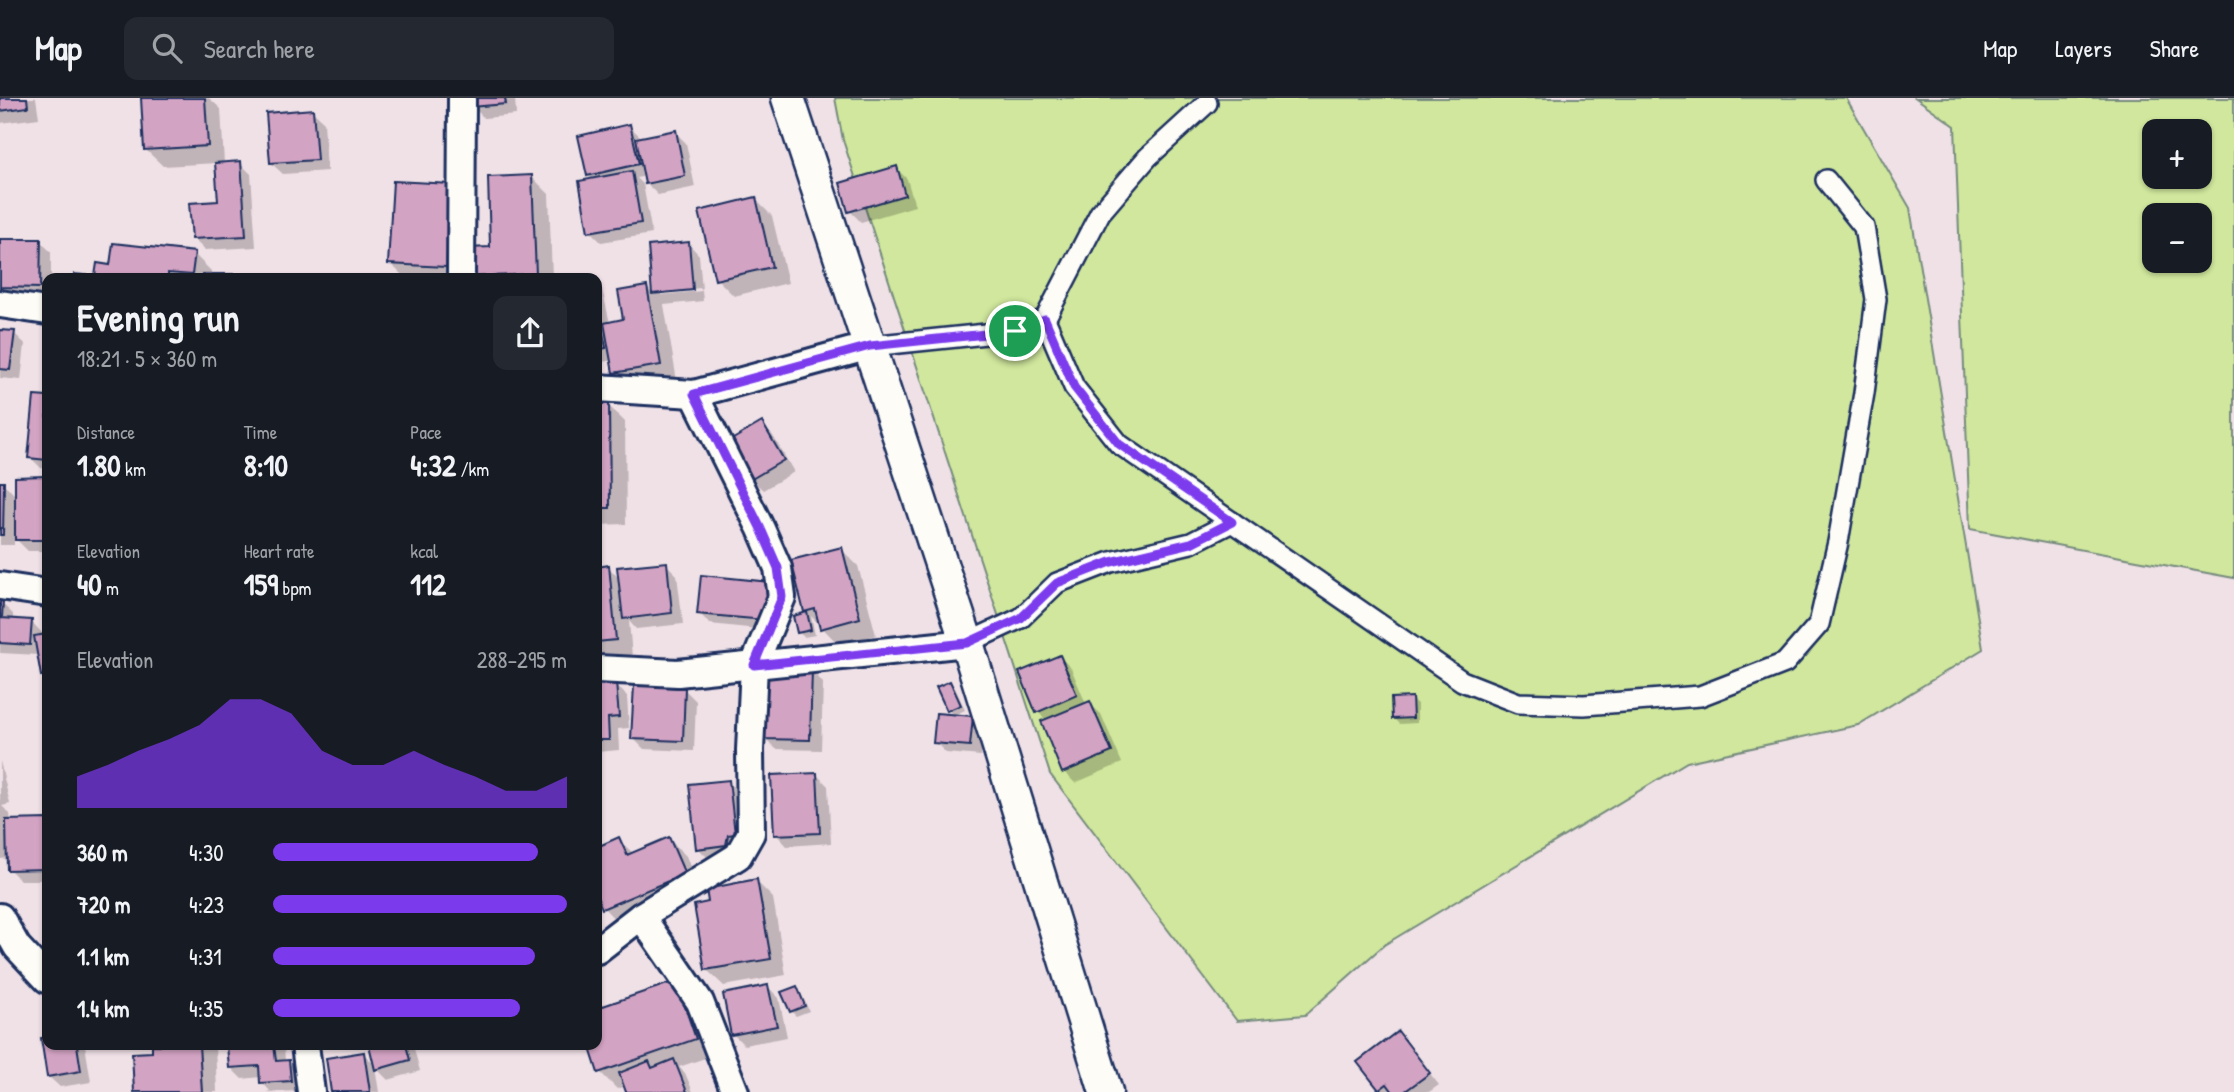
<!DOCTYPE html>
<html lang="en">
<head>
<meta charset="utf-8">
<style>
  :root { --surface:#171b24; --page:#242831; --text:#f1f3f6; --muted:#9ea1a6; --line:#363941; --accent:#7c3aed }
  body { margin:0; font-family:"Patrick Hand",sans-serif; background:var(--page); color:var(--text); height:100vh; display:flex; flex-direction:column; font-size:26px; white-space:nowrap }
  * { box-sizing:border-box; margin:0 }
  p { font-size:23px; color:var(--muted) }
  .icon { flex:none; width:38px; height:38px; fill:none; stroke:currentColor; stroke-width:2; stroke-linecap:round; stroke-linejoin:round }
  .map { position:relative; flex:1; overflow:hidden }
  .details { position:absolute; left:42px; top:175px; width:560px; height:777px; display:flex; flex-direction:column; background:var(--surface); border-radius:14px; box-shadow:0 2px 5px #0004 }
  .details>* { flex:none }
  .fabs { position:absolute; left:2142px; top:21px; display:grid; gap:14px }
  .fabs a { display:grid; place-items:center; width:70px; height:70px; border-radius:14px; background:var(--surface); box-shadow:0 2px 5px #0004; font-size:35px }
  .pin { position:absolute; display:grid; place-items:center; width:60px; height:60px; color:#fff; margin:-30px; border:4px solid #fff; border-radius:50%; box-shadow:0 2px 7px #0007 }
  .round { display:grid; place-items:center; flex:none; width:74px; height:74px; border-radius:14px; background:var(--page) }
  .overview { display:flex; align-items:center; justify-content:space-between; height:119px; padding:0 35px }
  h1 { font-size:38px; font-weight:700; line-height:52px }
  .metrics { display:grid; grid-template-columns:repeat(3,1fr); gap:10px; height:119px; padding:7px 35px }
  .metrics div { display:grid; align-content:center }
  .metrics b { font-size:30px; font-weight:700 }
  .metrics small { font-size:19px; font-weight:400 }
  .metrics p { font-size:19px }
  .chart { height:196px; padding:14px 35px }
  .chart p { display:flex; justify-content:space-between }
  .chart svg { width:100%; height:126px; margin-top:7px; fill:var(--accent); opacity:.7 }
  ul { padding:0 35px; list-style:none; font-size:23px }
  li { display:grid; grid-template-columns:112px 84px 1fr; align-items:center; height:52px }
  li i { height:18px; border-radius:9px; background:var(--accent) }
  header { display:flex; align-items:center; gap:42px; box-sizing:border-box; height:98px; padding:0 35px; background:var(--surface); border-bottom:2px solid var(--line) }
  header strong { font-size:33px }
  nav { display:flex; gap:38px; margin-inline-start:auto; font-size:24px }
  .search { width:490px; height:63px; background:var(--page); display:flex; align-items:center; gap:18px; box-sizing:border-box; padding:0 24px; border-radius:14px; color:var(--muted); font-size:26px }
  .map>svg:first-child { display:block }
  .green { fill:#d0e79d; stroke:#768b7e; stroke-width:2; fill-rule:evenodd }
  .shadow { fill:#0003; fill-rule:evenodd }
  .building { fill:#d3a3c3; stroke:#1b2f5e; stroke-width:2 }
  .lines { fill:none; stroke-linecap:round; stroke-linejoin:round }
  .pedestrian-casing { stroke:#1b2f5e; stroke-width:24 }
  .minor-casing { stroke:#1b2f5e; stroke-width:32 }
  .tertiary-casing { stroke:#1b2f5e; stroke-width:37 }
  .pedestrian { stroke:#fdfcf7; stroke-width:19 }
  .minor { stroke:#fdfcf7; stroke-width:26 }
  .tertiary { stroke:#fdfcf7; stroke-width:32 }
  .route-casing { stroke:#fff; stroke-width:14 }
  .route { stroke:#7c3aed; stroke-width:9 }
</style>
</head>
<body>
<header>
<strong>Map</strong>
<div class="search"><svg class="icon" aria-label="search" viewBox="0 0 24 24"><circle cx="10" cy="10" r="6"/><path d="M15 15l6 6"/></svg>Search here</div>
<nav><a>Map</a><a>Layers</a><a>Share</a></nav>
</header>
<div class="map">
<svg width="2234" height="994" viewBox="0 0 2234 994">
  <rect width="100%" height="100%" fill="#f0e1e7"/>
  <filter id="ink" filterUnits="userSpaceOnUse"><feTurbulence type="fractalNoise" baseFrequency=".0143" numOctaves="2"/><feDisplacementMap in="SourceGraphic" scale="14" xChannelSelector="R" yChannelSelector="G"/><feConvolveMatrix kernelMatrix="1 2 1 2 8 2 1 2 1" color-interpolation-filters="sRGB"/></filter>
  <g filter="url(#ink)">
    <g class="green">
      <polygon points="835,0 1846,0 1910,110 1983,551 1858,627 1687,664 1384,847 1305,917 1237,923 1050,676 843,42"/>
      <path d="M1916,0H2234V480L1970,431L1955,28ZM2154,33H2200V79H2154ZM2154,117H2200V163H2154Z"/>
    </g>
    <g class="shadow">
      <polygon points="0,0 36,0 39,20 0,25"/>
      <polygon points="143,0 209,0 221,11 224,66 240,65 251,76 256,149 205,152 193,141 220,104 217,65 163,68 146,52"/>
      <polygon points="472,0 515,0 516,17 484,20 473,9"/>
      <polygon points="312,13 324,24 327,73 283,76 271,65"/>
      <polygon points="629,28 641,39 675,34 686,45 695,89 658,97 647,86 645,78 637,80 643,86 652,136 601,144 590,133 593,82 588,77"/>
      <polygon points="896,70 907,81 915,108 861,124 850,113"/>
      <polygon points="532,79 549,96 552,180 473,180"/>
      <polygon points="451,88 463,180 405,180 390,165"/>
      <polygon points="755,101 772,118 788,185 734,198 717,181"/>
      <polygon points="0,142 40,143 51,154 51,180 47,180 47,201 0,200"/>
      <path d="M688,145L699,157L703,203L664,207L677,283L632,291L615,274L613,262L597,265V186L602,191L610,225L625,223L647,190L653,196L649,149ZM701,190L702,193L661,197V194Z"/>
      <polygon points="194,156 211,173 211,178 249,178 252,180 75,180 75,178 96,180 111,169"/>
      <polygon points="0,233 14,235 25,246 21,282 0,280"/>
      <polygon points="36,300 47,301 47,371 41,370 30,359"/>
      <polygon points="608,307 625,324 626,426 597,427 597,308"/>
      <polygon points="762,326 773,338 794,374 763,392 751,381 730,345"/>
      <polygon points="44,380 47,384 47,453 28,453 14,439 14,447 0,447 0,385 3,385 17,399"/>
      <polygon points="841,451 858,468 876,537 839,547 811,518 815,537 804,539 798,534 795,519 808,516 806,513"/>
      <polygon points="666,466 677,477 683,526 636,531 629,523 632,559 597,562 597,470 608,469 621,482"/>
      <polygon points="769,485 776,533 710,526 699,515"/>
      <polygon points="0,504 13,516 13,522 31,523 42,535 42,539 47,538 47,581 43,577 39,557 0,555"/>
      <polygon points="1060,559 1071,570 1086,606 1089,605 1101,616 1122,665 1075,685 1064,674 1046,622 1038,614"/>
      <polygon points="812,574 823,585 821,652 776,651 765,640"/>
      <polygon points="950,585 955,590 965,612 954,617 948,612"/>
      <polygon points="616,587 627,598 629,630 618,631 619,652 597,654 597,588"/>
      <polygon points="684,591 696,603 694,653 644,651 633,640"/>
      <polygon points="1411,601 1417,606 1417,625 1399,626 1393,620"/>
      <polygon points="972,620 983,631 981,658 946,655 935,644"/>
      <polygon points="0,663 10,706 2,708 10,716 11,724 47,722 47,782 20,782 9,771 9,760 0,761"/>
      <polygon points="816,676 828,688 831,745 787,748 776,736"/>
      <polygon points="728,684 740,695 738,747 709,761 698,750"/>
      <polygon points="669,741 686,758 700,793 620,827 604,810 597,794 597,751 619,742 634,756"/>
      <polygon points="756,783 773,800 786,877 724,888 707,872 710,806"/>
      <polygon points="676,885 692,902 711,958 679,969 685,975 693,994 628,994 626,988 617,991 600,974 591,947 597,947 597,912"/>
      <polygon points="768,889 779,900 787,939 744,947 733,936"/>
      <polygon points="796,890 801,895 809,913 796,918 791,913"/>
      <polygon points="1398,935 1439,987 1429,994 1383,994 1380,991"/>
      <polygon points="43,941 47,941 47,947 85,947 91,984 60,989 48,978"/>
      <polygon points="153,947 215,947 217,994 136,994 154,956"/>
      <polygon points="228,947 284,947 285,964 288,964 299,975 301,993 266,994 270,993 262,984 261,979 242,981 231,970"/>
      <polygon points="371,947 413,947 420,973 388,982 375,969 379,994 333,994 364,956 376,968"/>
    </g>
    <g class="building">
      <polygon points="0,0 27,0 28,9 0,13"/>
      <polygon points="141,0 205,0 208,48 144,52"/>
      <polygon points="470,0 505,0 506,6 471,9"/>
      <polygon points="313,11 317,62 270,65 266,15"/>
      <polygon points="630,26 639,66 587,78 578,38"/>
      <polygon points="676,32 685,78 645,86 636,40"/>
      <polygon points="241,63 246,138 192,141 189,105 218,103 215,65"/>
      <polygon points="897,68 905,97 848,114 840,85"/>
      <polygon points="632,73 641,125 588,134 579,83"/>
      <polygon points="532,77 536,176 469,179 468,150 490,149 488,79"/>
      <polygon points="393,83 452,86 446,169 388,166"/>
      <polygon points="756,99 772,169 715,182 699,113"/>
      <polygon points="0,141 41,141 40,190 0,189"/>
      <polygon points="689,144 693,192 652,196 648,148"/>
      <polygon points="113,145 195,154 192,177 168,175 168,180 73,180 74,176 95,178 97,165 110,167"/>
      <rect x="203" y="176" width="47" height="4"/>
      <polygon points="647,188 661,267 613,275 604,225 623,221 618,193"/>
      <polygon points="601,226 606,250 597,252 597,227"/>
      <polygon points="0,232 15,233 10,272 0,271"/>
      <polygon points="34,298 47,299 47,362 28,360"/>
      <polygon points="597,306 609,306 610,410 597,410"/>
      <polygon points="762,324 784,362 750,382 728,344"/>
      <polygon points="44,378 44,395 47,395 47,442 15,442 15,379"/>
      <polygon points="0,384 4,384 3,437 0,437"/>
      <polygon points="842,449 860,520 820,531 815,511 804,514 791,462"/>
      <polygon points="667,464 672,515 623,521 617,469"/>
      <polygon points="609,467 616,542 597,544 597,469"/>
      <polygon points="701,477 770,484 765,522 697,516"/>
      <polygon points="0,502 3,503 2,520 32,522 30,547 0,545"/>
      <polygon points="807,514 811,532 797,535 793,518"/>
      <polygon points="47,536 47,577 41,578 34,538"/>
      <polygon points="1060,557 1077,597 1036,615 1019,574"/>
      <polygon points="765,571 812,572 810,642 763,641"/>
      <polygon points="950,583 961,607 947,613 936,589"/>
      <polygon points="616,585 619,619 608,620 609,642 597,642 597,587"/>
      <polygon points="634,587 685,590 683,643 631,641"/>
      <polygon points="1412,599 1413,620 1392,621 1391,600"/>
      <polygon points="1090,603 1112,654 1062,675 1041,623"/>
      <polygon points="936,615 973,618 970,648 933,645"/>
      <polygon points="817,675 820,735 774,737 771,677"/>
      <polygon points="729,682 735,736 728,737 726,747 696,751 689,686"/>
      <polygon points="47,721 47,771 7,772 6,722"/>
      <polygon points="619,739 627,757 669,739 685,776 602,811 597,799 597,749"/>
      <polygon points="757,781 771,861 705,872 694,807 708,804 706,791"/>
      <polygon points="676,883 696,941 598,975 589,947 597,947 597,910"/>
      <polygon points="768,887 777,928 731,937 723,896"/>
      <polygon points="797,888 805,908 790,914 781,894"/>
      <polygon points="1398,933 1430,975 1404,994 1393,994 1387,986 1379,992 1357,964"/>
      <polygon points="47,939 47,947 77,947 81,973 47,979 41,940"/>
      <polygon points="152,947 199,947 202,994 134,994 132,955 152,954"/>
      <polygon points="227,947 274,947 276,963 289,962 291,983 260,985 259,968 229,970"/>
      <polygon points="369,947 406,947 410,962 375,972"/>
      <polygon points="364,954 370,994 331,994 326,960"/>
      <polygon points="674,961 687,994 626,994 619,975 649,963 652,970"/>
    </g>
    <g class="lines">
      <defs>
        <g id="pedestrian">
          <polyline points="1045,221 1074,289 1119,346 1462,583 1518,605 1584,607 1700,598 1785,565 1819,526 1838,444 1864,295 1876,201 1864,129 1826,82"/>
          <polyline points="870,248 1015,233 1045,221 1100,115 1148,59 1207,5"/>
          <polyline points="967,545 1021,520 1057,485 1111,464 1191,445 1232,424"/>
        </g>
        <g id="minor">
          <polyline points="461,180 462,0"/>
          <polyline points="0,206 47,213"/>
          <polyline points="597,290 694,296 870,248"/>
          <polyline points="0,488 47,495"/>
          <polyline points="597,571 678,575 967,545"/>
          <polyline points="641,818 700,904 735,994"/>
          <polyline points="0,819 17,849 47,881"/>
          <polyline points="597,852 641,818 738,758 751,735 750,652 754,567 782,499 778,470 761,431 694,296"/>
          <polyline points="305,947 311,994"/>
        </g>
        <polyline id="tertiary" points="788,0 967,545 1106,994"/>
      </defs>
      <use href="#pedestrian" class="pedestrian-casing"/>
      <use href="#minor" class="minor-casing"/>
      <use href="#tertiary" class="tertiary-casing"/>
      <use href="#pedestrian" class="pedestrian"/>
      <use href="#minor" class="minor"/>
      <use href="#tertiary" class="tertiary"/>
    </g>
  </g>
  <g class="lines" filter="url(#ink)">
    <defs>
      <polygon id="route" points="1045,221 1074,289 1119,346 1232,424 1191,445 1111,464 1057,485 1021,520 967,545 754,567 782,499 778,470 761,431 694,296 870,248 1015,233"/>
    </defs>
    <use href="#route" class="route-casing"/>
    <use href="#route" class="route"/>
  </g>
</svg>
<div class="fabs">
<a>+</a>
<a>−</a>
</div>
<div class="pin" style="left:1015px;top:233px;background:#1e9e55"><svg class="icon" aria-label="arrive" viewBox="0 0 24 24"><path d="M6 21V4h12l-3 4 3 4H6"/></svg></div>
<section class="details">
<div class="overview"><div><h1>Evening run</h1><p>18:21 · 5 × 360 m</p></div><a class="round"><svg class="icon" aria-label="share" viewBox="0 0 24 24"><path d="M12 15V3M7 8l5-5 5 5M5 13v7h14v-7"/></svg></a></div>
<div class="metrics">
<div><p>Distance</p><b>1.80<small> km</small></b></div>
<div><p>Time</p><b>8:10</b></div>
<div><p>Pace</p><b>4:32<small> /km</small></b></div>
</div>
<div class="metrics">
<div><p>Elevation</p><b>40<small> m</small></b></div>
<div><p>Heart rate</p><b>159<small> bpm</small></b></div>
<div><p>kcal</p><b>112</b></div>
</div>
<div class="chart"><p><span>Elevation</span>288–295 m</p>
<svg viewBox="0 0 160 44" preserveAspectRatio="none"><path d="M0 44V33L10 29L20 24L30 20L40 15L50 6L60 6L70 11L80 24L90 29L100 29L110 24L120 29L130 33L140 38L150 38L160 33V44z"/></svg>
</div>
<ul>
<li><b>360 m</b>4:30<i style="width:90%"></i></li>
<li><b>720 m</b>4:23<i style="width:100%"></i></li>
<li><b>1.1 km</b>4:31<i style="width:89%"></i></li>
<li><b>1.4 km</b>4:35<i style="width:84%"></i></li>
</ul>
</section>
</div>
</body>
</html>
